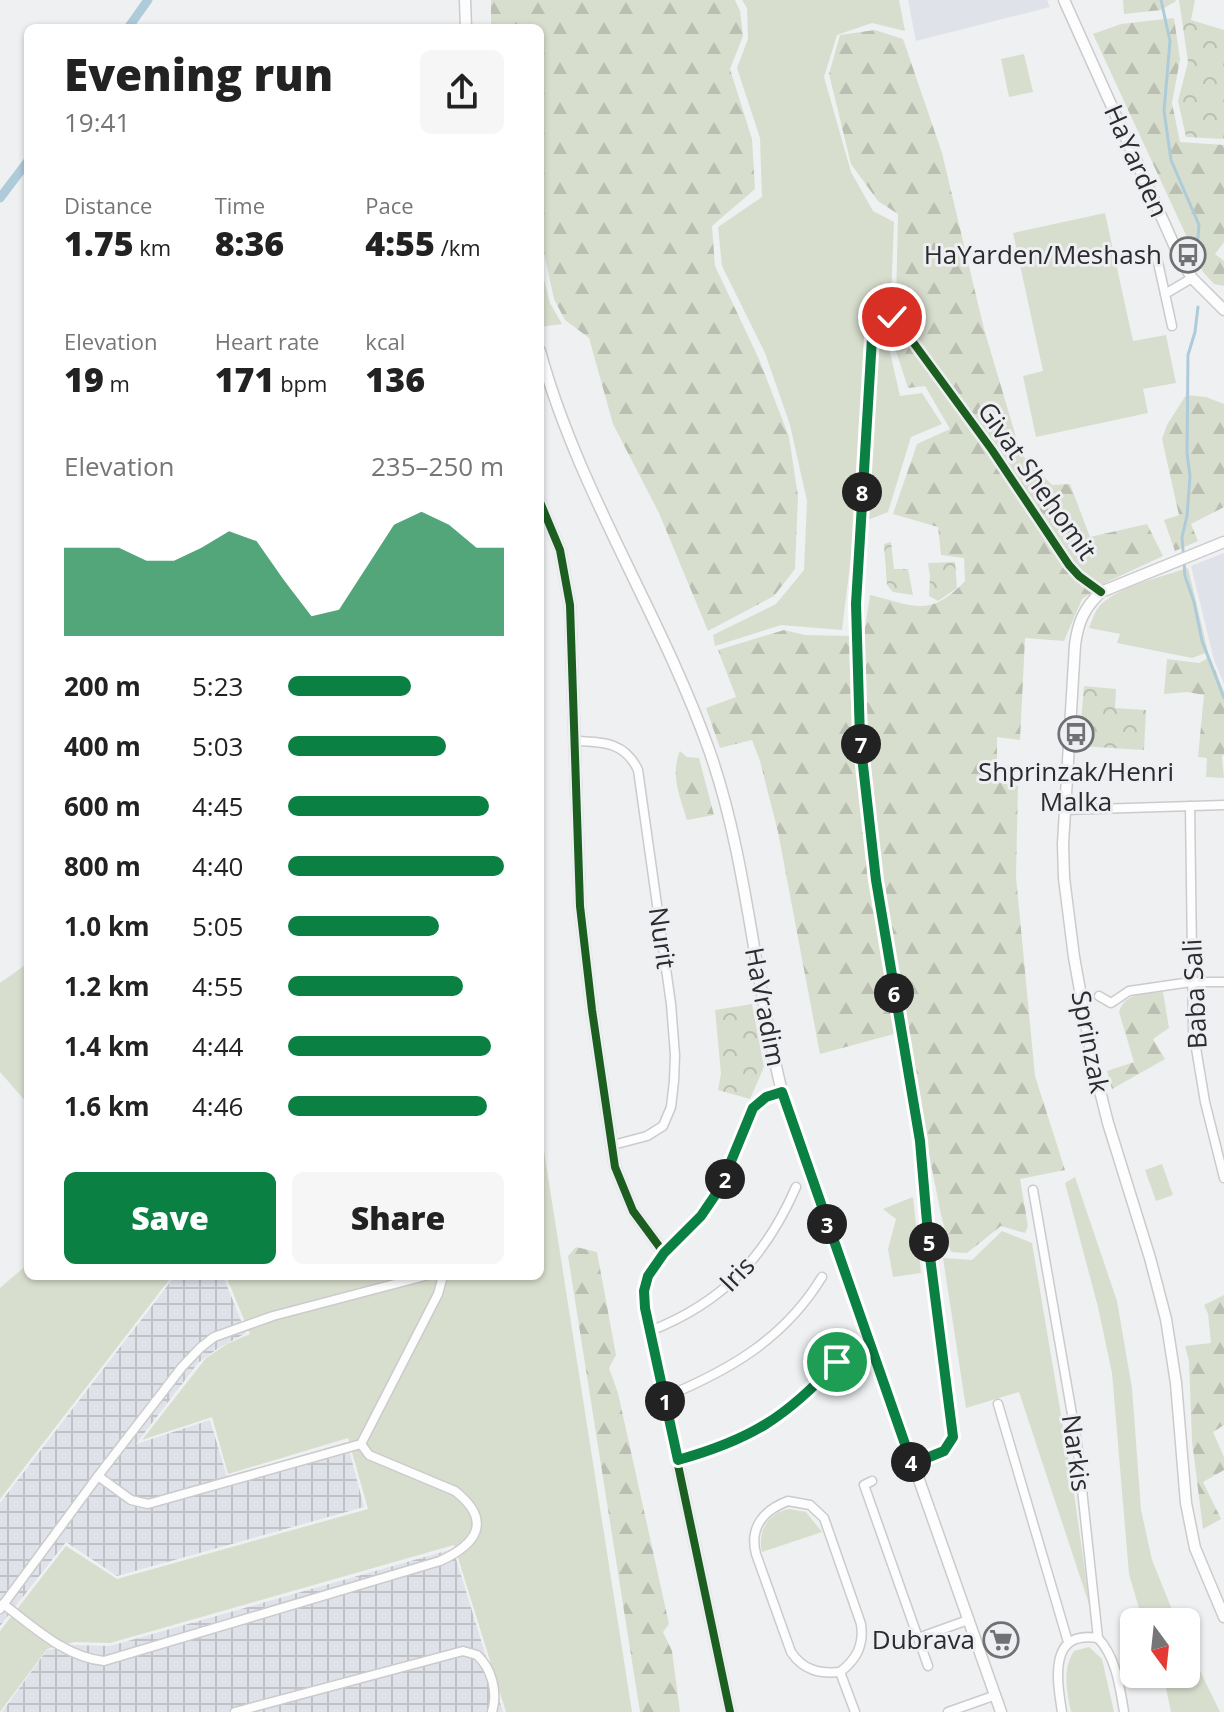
<!DOCTYPE html>
<html lang="en">
<head>
<meta charset="utf-8">
<style>
  :root { --surface:#fff; --page:#f6f6f6; --text:#222; --muted:#767676; --accent:#0b8043 }
  body { margin:0; font-family:"Open Sans",sans-serif; background:var(--page); color:var(--text); height:100vh; display:flex; flex-direction:column; font-size:30px; white-space:nowrap }
  * { box-sizing:border-box; margin:0 }
  p { font-size:26px; color:var(--muted) }
  .icon { flex:none; width:44px; height:44px; fill:none; stroke:currentColor; stroke-width:2; stroke-linecap:round; stroke-linejoin:round }
  .map { position:relative; flex:1; overflow:hidden }
  .sheet { position:absolute; left:24px; top:24px; width:520px; height:1256px; display:flex; flex-direction:column; background:var(--surface); border-radius:12px; box-shadow:0 2px 6px #0004 }
  .sheet>* { flex:none }
  .needle { width:52px; rotate:165deg }
  .buttons { position:absolute; left:1120px; top:1608px; display:grid; gap:16px }
  .buttons a { display:grid; place-items:center; width:80px; height:80px; border-radius:12px; background:var(--surface); box-shadow:0 2px 6px #0004; font-size:40px }
  .pin { position:absolute; display:grid; place-items:center; width:68px; height:68px; color:#fff; margin:-34px; border:4px solid #fff; border-radius:50%; box-shadow:0 2px 8px #0007 }
  .km { position:absolute; width:40px; height:40px; margin:-20px; border-radius:50%; background:#222; color:#fff; font-size:22px; line-height:40px; text-align:center }
  .round { display:grid; place-items:center; flex:none; width:84px; height:84px; border-radius:12px; background:var(--page) }
  .summary { display:flex; align-items:center; justify-content:space-between; height:136px; padding:0 40px }
  h1 { font-size:44px; font-weight:800; line-height:60px }
  .stats { display:grid; grid-template-columns:repeat(3,1fr); gap:12px; height:136px; padding:8px 40px }
  .stats div { display:grid; align-content:center }
  .stats b { font-size:34px; font-weight:800 }
  .stats small { font-size:22px; font-weight:400 }
  .stats p { font-size:22px }
  .chart { height:224px; padding:16px 40px }
  .chart p { display:flex; justify-content:space-between }
  .chart svg { width:100%; height:144px; margin-top:8px; fill:var(--accent); opacity:.7 }
  .button { display:flex; gap:16px; margin-top:auto; padding:16px 40px }
  .button a { flex:1; height:92px; border-radius:12px; background:var(--accent); color:#fff; font-size:32px; font-weight:800; line-height:92px; text-align:center }
  .button a+a { background:var(--page); color:var(--text) }
  ul { padding:0 40px; list-style:none; font-size:26px }
  li { display:grid; grid-template-columns:128px 96px 1fr; align-items:center; height:60px }
  li i { height:20px; border-radius:10px; background:var(--accent) }
  .map>svg:first-child { display:block }
  .built { fill:#e0e2e9 }
  .industrial { fill:url(#industrial-grid) }
  .grass { fill:#d8dece }
  .forest { fill:url(#forest-firs) }
  .park { fill:url(#park-crowns) }
  .lines { fill:none; stroke-linecap:round; stroke-linejoin:round }
  .stream { stroke:#aecbd9; stroke-width:3 }
  .canal { stroke:#aecbd9; stroke-width:9 }
  .minor-casing { stroke:#cbcbcd; stroke-width:11 }
  .tertiary-casing { stroke:#cbcbcd; stroke-width:13 }
  .minor { stroke:#fdfdfd; stroke-width:8 }
  .tertiary { stroke:#fdfdfd; stroke-width:10 }
  .cycleway-casing { stroke:#eeeff3; stroke-width:13 }
  .cycleway { stroke:#1b5e20; stroke-width:8 }
  .route-casing { stroke:#fff; stroke-width:16 }
  .route { stroke:#0b8043; stroke-width:10 }
  .labels { text-anchor:middle; stroke-width:6; stroke-linejoin:round; paint-order:stroke }
  .street-label { font-size:26px; fill:#2c2c2e; stroke:#eeeff3 }
  .poi-label { font-size:26px; fill:#2c2c2e; stroke:#eeeff3; text-anchor:end }
</style>
</head>
<body>
<div class="map">
<svg width="1224" height="1712" viewBox="0 0 1224 1712">
  <defs>
    <pattern id="industrial-grid" width="8" height="8" patternUnits="userSpaceOnUse" patternTransform="scale(2)"><rect width="8" height="8" fill="#e0e2e9"/><path d="M0 4h8M4 0v8" fill="none" stroke="#c0c2c8"/></pattern>
    <pattern id="forest-firs" width="22" height="20" patternUnits="userSpaceOnUse" patternTransform="scale(2)"><rect width="22" height="20" fill="#d8dece"/><path d="M5 1l3.5 6h-7zM16 11l3.5 6h-7z" fill="#babfb1"/></pattern>
    <pattern id="park-crowns" width="20" height="18" patternUnits="userSpaceOnUse" patternTransform="scale(2)"><rect width="20" height="18" fill="#d8dece"/><path d="M2 6a3 3 0 1 1 6 0M12 15a3 3 0 1 1 6 0" fill="none" stroke="#babfb1"/></pattern>
  </defs>
  <rect width="100%" height="100%" fill="#eff0f2"/>
  <g class="built">
    <polygon points="908,0 1047,0 1050,7 916,41"/>
    <polygon points="1224,553 1224,684 1214,660 1191,566"/>
  </g>
  <g class="industrial">
    <polygon points="175,1276 223,1276 246,1333 217,1349 198,1363 136,1444 210,1420 227,1477 347,1442 364,1507 117,1576 66,1542 0,1626 0,1503"/>
    <polygon points="453,1549 503,1712 2,1712 47,1650 76,1645 110,1646"/>
  </g>
  <g class="grass">
    <polygon points="742,0 899,0 905,31 872,23 837,35 824,77 851,172 873,211 894,222 889,348 900,396 922,393 942,424 911,437 888,512 855,525 842,630 781,625 715,646 713,635 776,604 804,570 807,501 790,425 765,353 722,266 718,227 762,197 760,138 737,68 748,39 747,8"/>
    <polygon points="1024,54 1033,92 1009,97 1001,59"/>
    <polygon points="1105,213 1133,341 1166,335 1176,383 1143,389 1148,413 1036,437 1023,376 1043,371 1013,233"/>
    <polygon points="540,264 550,303 562,324 540,327"/>
    <path d="M1188,568L1208,652L1192,658L1117,643L1120,634L1089,628C1093,618 1096,607 1105,601C1125,585 1164,576 1188,568Z"/>
    <polygon points="28,963 28,1104 0,1072 0,983"/>
    <polygon points="540,1125 632,1712 506,1712 454,1545 110,1643 75,1642 47,1649 0,1712 0,1631 66,1546 117,1579 368,1509 348,1438 228,1474 212,1417 142,1440 206,1358 227,1344 250,1334 226,1276 540,1276"/>
    <polygon points="1162,1164 1173,1195 1156,1201 1145,1170"/>
    <polygon points="1075,1177 1117,1301 1132,1388 1141,1510 1152,1560 1177,1622 1143,1622 1129,1574 1112,1373 1098,1307 1065,1183"/>
    <polygon points="913,1197 921,1273 893,1277 888,1249 896,1219 883,1209"/>
    <polygon points="1002,1231 1032,1243 1073,1486 1090,1607 1019,1392 966,1408 943,1258 972,1260"/>
    <polygon points="28,1264 28,1276 172,1276 0,1499 0,1288"/>
    <path d="M789,1509L806,1512L822,1532L762,1552C757,1531 768,1513 789,1509Z"/>
    <polygon points="1186,1642 1220,1712 1171,1712 1163,1674 1186,1674"/>
    <path d="M1089,1647L1102,1659L1114,1712H1071C1067,1692 1062,1669 1074,1651Z"/>
  </g>
  <g class="forest">
    <polygon points="491,0 735,0 740,11 743,36 730,69 752,139 755,189 712,226 715,266 759,359 789,437 798,496 795,569 774,596 708,631 659,513 613,424 589,338 565,320 554,299 540,235 540,28 491,28"/>
    <polygon points="1123,0 1175,0 1176,1 1161,10 1124,14"/>
    <polygon points="1174,18 1180,59 1172,103 1180,142 1224,145 1224,242 1215,254 1224,261 1224,286 1214,284 1203,272 1093,34 1121,24"/>
    <path d="M875,30L903,39L942,153L984,329L1021,454L1052,485L1070,484L1090,537L1147,524L1163,556L1107,582L1082,599L1064,641L1025,638L1020,740L997,737V782L1018,786L1016,877L1035,1076L1065,1170L1020,1179L1028,1226L1025,1233L1001,1226L967,1253L951,1252L941,1215L905,1031L820,1054L778,832L760,761L752,740L720,748L706,708L736,697L718,650L784,630L805,635L852,636L864,634L870,595C915,606 930,618 965,581L964,558L941,555L938,527L893,514L917,444L950,429L925,386L908,388L895,348L898,214L878,201L851,164L829,74L840,35Z"/>
    <polygon points="1186,395 1206,397 1224,404 1224,507 1191,524 1198,541 1175,551 1164,520 1179,515 1162,439 1167,425"/>
    <polygon points="1210,657 1224,692 1224,755 1222,756 1224,778 1206,777 1207,758 1198,757 1204,695 1187,692 1164,694 1167,659 1199,663"/>
    <path d="M680,751L687,757L699,758L714,815L687,820C680,797 670,775 680,751Z"/>
    <path d="M1163,992L1169,1028L1153,1039L1165,1059L1112,1089L1107,1071L1134,1062L1119,1012C1125,992 1145,994 1163,992Z"/>
    <polygon points="576,1247 597,1252 616,1355 609,1368 618,1393 669,1624 663,1632 672,1651 680,1712 640,1712 568,1256"/>
    <polygon points="1224,1295 1224,1425 1213,1432 1224,1457 1224,1470 1203,1482 1221,1519 1203,1529 1192,1441 1189,1361 1185,1346 1211,1343 1208,1314 1204,1305"/>
  </g>
  <g class="park">
    <polygon points="1179,0 1195,0 1191,20 1224,30 1224,139 1186,137 1178,101 1188,62"/>
    <polygon points="891,542 894,569 908,569 913,595 893,592 887,585 884,544"/>
    <polygon points="955,562 957,588 938,601 929,596 930,576 928,563"/>
    <polygon points="1084,686 1116,689 1115,708 1146,710 1144,750 1079,746"/>
    <polygon points="752,1004 764,1067 750,1099 718,1090 721,1074 715,1010"/>
  </g>
  <g class="lines">
    <g class="stream">
      <polyline points="1161,0 1170,41 1164,111 1171,160 1199,225 1197,250"/>
      <polyline points="1198,307 1195,332 1188,355 1187,453 1190,476 1187,516 1182,537 1185,576 1194,602 1202,641 1224,698"/>
    </g>
    <g class="canal">
      <polyline points="128,28 148,0"/>
      <polyline points="0,198 28,161"/>
    </g>
    <defs>
      <g id="minor">
        <polyline points="1157,258 1165,294"/>
        <polyline points="1172,326 1165,294 1192,278"/>
        <path d="M575,741C603,742 625,742 638,770L671,1004L675,1055L674,1081L671,1107L663,1126L647,1136L613,1145"/>
        <polyline points="1190,806 1193,1030 1205,1102 1224,1178"/>
        <polyline points="1064,810 1224,805"/>
        <polyline points="1099,996 1111,1003 1129,991 1191,982 1224,982"/>
        <path d="M1033,1190L1077,1443L1098,1638C1116,1657 1120,1687 1124,1712"/>
        <polyline points="664,1253 701,1216 720,1188 753,1108 760,1101 782,1092"/>
        <path d="M650,1331C722,1303 765,1258 796,1187"/>
        <path d="M665,1397C730,1370 784,1339 822,1277"/>
        <polyline points="998,1404 1068,1642"/>
        <path d="M678,1460C755,1439 798,1411 848,1348"/>
        <polyline points="912,1464 944,1451 953,1437 930,1257 920,1141 869,830 857,695 857,577 872,338 875,324 884,315 892,317 899,323 992,450 1069,565 1079,576 1101,592"/>
        <polyline points="98,1476 131,1500 148,1504 361,1444 438,1294 443,1276"/>
        <polyline points="872,1481 864,1485 928,1666"/>
        <path d="M788,1501L810,1505L824,1518L861,1624C864,1645 857,1659 840,1672C819,1674 803,1670 791,1652L756,1554C749,1527 764,1510 788,1501Z"/>
        <path d="M3,1604C34,1627 65,1657 104,1661L440,1561C477,1544 493,1521 455,1491L369,1455L361,1444"/>
        <polyline points="0,1609 98,1476 182,1367 200,1348 214,1337 273,1316 425,1276"/>
        <polyline points="918,1638 968,1620"/>
        <polyline points="840,1672 855,1712"/>
        <path d="M235,1712L463,1651L477,1655C492,1669 498,1692 492,1712"/>
        <polyline points="948,1712 996,1695"/>
        <path d="M1062,1712C1057,1680 1048,1630 1098,1638"/>
      </g>
      <g id="tertiary">
        <polyline points="465,0 466,28"/>
        <polyline points="1064,0 1179,256 1192,278 1224,310"/>
        <path d="M540,351C578,490 660,613 708,747C747,855 754,980 782,1092L1001,1712"/>
        <path d="M540,502L560,550L570,605L580,906L592,1010L615,1167L633,1211L664,1253C649,1270 643,1285 645,1308L730,1712"/>
        <path d="M1224,542L1101,592C1084,608 1078,622 1075,645L1063,844L1064,878L1074,957L1093,1063L1108,1123L1150,1258L1166,1319L1176,1383L1186,1503L1195,1548L1224,1617"/>
      </g>
    </defs>
    <use href="#minor" class="minor-casing"/>
    <use href="#tertiary" class="tertiary-casing"/>
    <use href="#minor" class="minor"/>
    <use href="#tertiary" class="tertiary"/>
    <defs>
      <g id="cycleway">
        <path d="M540,502L560,550L570,605L580,906L592,1010L615,1167L633,1211L664,1253C649,1270 643,1285 645,1308L730,1712"/>
        <polyline points="912,1464 944,1451 953,1437 930,1257 920,1141 869,830 857,695 857,577 872,338 875,324 884,315 892,317 899,323 992,450 1069,565 1079,576 1101,592"/>
      </g>
    </defs>
    <use href="#cycleway" class="cycleway-casing"/>
    <use href="#cycleway" class="cycleway"/>
  </g>
  <g class="lines">
    <defs>
      <path id="route" d="M837,1362C787,1417 750,1440 678,1460L645,1308L644,1291L648,1276L664,1253L701,1216L720,1188L753,1108L766,1097L782,1092L912,1464L944,1451L953,1437L930,1257L920,1141L876,880L860,739L856,604L872,338L875,324L884,315L892,317"/>
    </defs>
    <use href="#route" class="route-casing"/>
    <use href="#route" class="route"/>
  </g>
  <defs>
    <symbol id="bus-ring" viewBox="-11 -11 22 22"><circle r="9.5" fill="#eeeff3" stroke="#707173" stroke-width="1.5"/><path d="M-5-6H5V4H4V6H2V4H-2V6H-4V4H-5ZM-3.5-4V0h7V-4ZM-3.5 1.2v1.5H-2V1.2ZM2 1.2v1.5H3.5V1.2Z" fill="#707173"/></symbol>
    <symbol id="supermarket-ring" viewBox="-11 -11 22 22"><circle r="9.5" fill="#eeeff3" stroke="#707173" stroke-width="1.5"/><path d="M-6-5.5h2.5l.6 2H6L4.5 2H-2.5L-4.4-4H-6ZM-1.5 3.2a1.3 1.3 0 1 0 .1 0ZM3 3.2a1.3 1.3 0 1 0 .1 0Z" fill="#707173"/></symbol>
  </defs>
  <g fill-rule="evenodd">
    <use href="#bus-ring" x="1168" y="235" width="40" height="40"/>
    <use href="#bus-ring" x="1056" y="714" width="40" height="40"/>
    <use href="#supermarket-ring" x="981" y="1620" width="40" height="40"/>
  </g>
  <g class="labels">
    <g class="street-label">
      <text transform="translate(1136 161) rotate(66)" y="9">HaYarden</text>
      <text transform="translate(1037 481) rotate(55)" y="9">Givat Shehomit</text>
      <text transform="translate(662 938) rotate(82)" y="9">Nurit</text>
      <text transform="translate(1195 994) rotate(-93)" y="9">Baba Sali</text>
      <text transform="translate(765 1007) rotate(79)" y="9">HaVradim</text>
      <text transform="translate(1090 1042) rotate(79)" y="9">Sprinzak</text>
      <text transform="translate(737 1274) rotate(-46)" y="9">Iris</text>
      <text transform="translate(1076 1453) rotate(82)" y="9">Narkis</text>
    </g>
    <g class="poi-label">
      <text x="1162" y="264">HaYarden/Meshash</text>
      <text x="1076" y="781" text-anchor="middle">Shprinzak/Henri<tspan x="1076" dy="30">Malka</tspan></text>
      <text x="975" y="1649">Dubrava</text>
    </g>
  </g>
</svg>
<div class="buttons">
<a><svg class="needle" viewBox="-14 -14 28 28"><path d="M0-13l5 13h-10z" fill="#e53935"/><path d="M0 13l5-13h-10z" fill="#767676"/></svg></a>
</div>
<div class="pin" style="left:837px;top:1362px;background:#1e9e55"><svg class="icon" aria-label="arrive" viewBox="0 0 24 24"><path d="M6 21V4h12l-3 4 3 4H6"/></svg></div>
<div class="pin" style="left:892px;top:317px;background:#d93025"><svg class="icon" aria-label="check" viewBox="0 0 24 24"><path d="M5 12l5 5 9-10"/></svg></div>
<b class="km" style="left:665px;top:1401px">1</b>
<b class="km" style="left:725px;top:1179px">2</b>
<b class="km" style="left:827px;top:1224px">3</b>
<b class="km" style="left:911px;top:1462px">4</b>
<b class="km" style="left:929px;top:1242px">5</b>
<b class="km" style="left:894px;top:993px">6</b>
<b class="km" style="left:861px;top:744px">7</b>
<b class="km" style="left:862px;top:492px">8</b>
<section class="sheet">
<div class="summary"><div><h1>Evening run</h1><p>19:41</p></div><a class="round"><svg class="icon" aria-label="share" viewBox="0 0 24 24"><path d="M12 15V3M7 8l5-5 5 5M5 13v7h14v-7"/></svg></a></div>
<div class="stats">
<div><p>Distance</p><b>1.75<small> km</small></b></div>
<div><p>Time</p><b>8:36</b></div>
<div><p>Pace</p><b>4:55<small> /km</small></b></div>
</div>
<div class="stats">
<div><p>Elevation</p><b>19<small> m</small></b></div>
<div><p>Heart rate</p><b>171<small> bpm</small></b></div>
<div><p>kcal</p><b>136</b></div>
</div>
<div class="chart"><p><span>Elevation</span>235–250 m</p>
<svg viewBox="0 0 160 44" preserveAspectRatio="none"><path d="M0 44V17L10 17L20 17L30 21L40 21L50 17L60 12L70 15L80 27L90 38L100 36L110 23L120 10L130 6L140 10L150 17L160 17V44z"/></svg>
</div>
<ul>
<li><b>200 m</b>5:23<i style="width:57%"></i></li>
<li><b>400 m</b>5:03<i style="width:73%"></i></li>
<li><b>600 m</b>4:45<i style="width:93%"></i></li>
<li><b>800 m</b>4:40<i style="width:100%"></i></li>
<li><b>1.0 km</b>5:05<i style="width:70%"></i></li>
<li><b>1.2 km</b>4:55<i style="width:81%"></i></li>
<li><b>1.4 km</b>4:44<i style="width:94%"></i></li>
<li><b>1.6 km</b>4:46<i style="width:92%"></i></li>
</ul>
<div class="button"><a>Save</a><a>Share</a></div>
</section>
</div>
</body>
</html>
